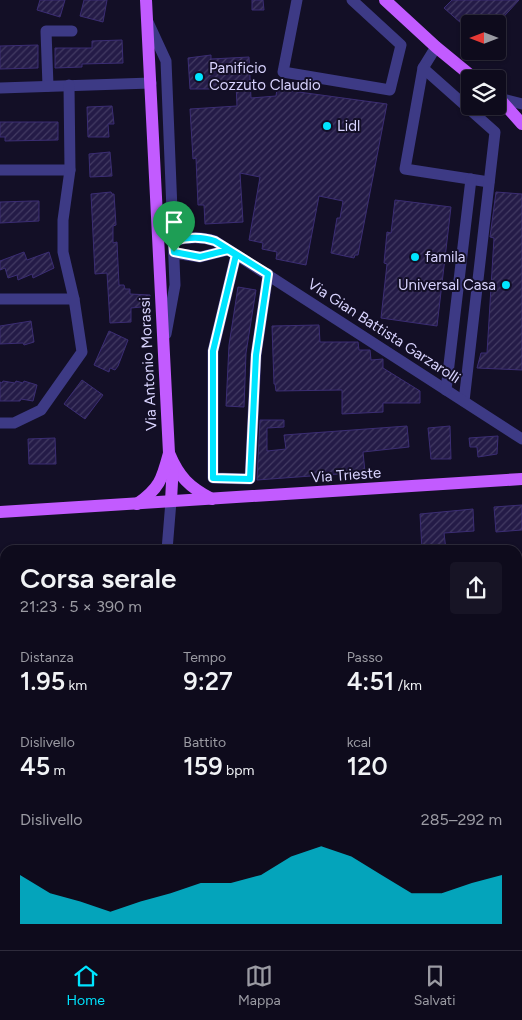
<!DOCTYPE html>
<html lang="it">
<head>
<meta charset="utf-8">
<style>
  :root { --surface:#0e0b1c; --page:#171425; --text:#f1f3f6; --muted:#9b9ba3; --line:#2e2b3b; --accent:#00e5ff }
  body { margin:0; font-family:Figtree,sans-serif; background:var(--page); color:var(--text); height:100vh; display:flex; flex-direction:column; font-size:19px; white-space:nowrap }
  * { box-sizing:border-box; margin:0 }
  p { font-size:16px; color:var(--muted) }
  .icon { flex:none; width:28px; height:28px; fill:none; stroke:currentColor; stroke-width:2; stroke-linecap:round; stroke-linejoin:round }
  .map { position:relative; flex:1; overflow:hidden }
  .side { position:absolute; left:0px; top:545px; width:522px; height:405px; display:flex; flex-direction:column; background:var(--surface); border-radius:15px 15px 0 0; box-shadow:0 1px 4px #0004,0 0 0 1px var(--line) }
  .side>* { flex:none }
  .needle { width:32px; rotate:270deg }
  .buttons { position:absolute; left:461px; top:15px; display:grid; gap:10px }
  .buttons a { display:grid; place-items:center; width:45px; height:45px; border-radius:5px; background:var(--surface); box-shadow:0 1px 4px #0004,0 0 0 1px var(--line); font-size:25px }
  .pin { position:absolute; display:grid; place-items:center; width:42px; height:42px; color:#fff; margin:-51px -21px; border-radius:50% 50% 50% 0; rotate:-45deg; box-shadow:0 0 5px #0007 }
  .pin .icon { rotate:45deg }
  .round { display:grid; place-items:center; flex:none; width:52px; height:52px; border-radius:5px; background:var(--page) }
  .headline { display:flex; align-items:center; justify-content:space-between; height:85px; padding:0 20px }
  h1 { font-size:28px; font-weight:600; line-height:38px }
  .stats { display:grid; grid-template-columns:repeat(3,1fr); gap:8px; height:85px; padding:5px 20px }
  .stats div { display:grid; align-content:center }
  .stats b { font-size:25px; font-weight:600 }
  .stats small { font-size:14px; font-weight:400 }
  .stats p { font-size:14px }
  .chart { height:140px; padding:10px 20px }
  .chart p { display:flex; justify-content:space-between }
  .chart svg { width:100%; height:90px; margin-top:5px; fill:var(--accent); opacity:.7 }
  .tab-bar { display:flex; justify-content:space-around; align-items:center; height:70px; border-top:1px solid var(--line); background:var(--surface); font-size:14px; color:var(--muted) }
  .tab-bar a { display:grid; justify-items:center; gap:2px }
  .tab-bar .selected { color:var(--accent) }
  .map>svg:first-child { display:block }
  .building { fill:url(#building-hatch); stroke:#3b2d73 }
  .lines { fill:none; stroke-linecap:round; stroke-linejoin:round }
  .minor { stroke:#3d3a85; stroke-width:11 }
  .major { stroke:#c25bff; stroke-width:12 }
  .rail-casing { stroke:#00e5ff; stroke-width:5 }
  .rail { stroke:#130f26; stroke-width:3; stroke-dasharray:9; stroke-linecap:butt }
  .route-casing { stroke:#fff; stroke-width:10 }
  .route { stroke:#00e5ff; stroke-width:6 }
  .poi-dot { fill:#00e5ff; stroke:#130f26; stroke-width:2 }
  .labels { text-anchor:middle; stroke-width:4; stroke-linejoin:round; paint-order:stroke }
  .poi-label { font-size:15px; fill:#d9d4ff; stroke:#130f26; text-anchor:start }
  .street-label { font-size:15px; fill:#d9d4ff; stroke:#130f26 }
</style>
</head>
<body>
<div class="map">
<svg width="522" height="950" viewBox="0 0 522 950">
  <defs>
    <pattern id="building-hatch" width="6" height="6" patternUnits="userSpaceOnUse" patternTransform="scale(1.25)"><rect width="6" height="6" fill="#241b47"/><path d="M-1 1l2-2M0 6l6-6M5 7l2-2" fill="none" stroke="#433b63"/></pattern>
  </defs>
  <rect width="100%" height="100%" fill="#130f26"/>
  <g class="building">
    <polygon points="40,0 65,0 60,17 37,10"/>
    <polygon points="84,0 107,0 103,22 80,16"/>
    <polygon points="252,0 263,0 264,10 252,10"/>
    <polygon points="452,0 519,0 497,24 470,24 470,31 444,8"/>
    <polygon points="122,40 123,63 82,64 82,67 55,68 55,48 92,48 92,41"/>
    <polygon points="38,45 38,68 0,69 0,46"/>
    <polygon points="211,55 211,59 249,57 251,98 276,96 277,89 387,104 358,255 355,255 354,258 331,253 337,218 340,218 343,201 319,196 306,265 276,259 277,252 262,249 263,243 249,240 260,177 240,173 243,222 205,224 204,205 198,205 196,158 193,159 190,109 237,106 236,84 218,85 218,89 190,89 188,58"/>
    <polygon points="112,106 114,124 108,124 109,137 88,137 87,107"/>
    <polygon points="0,122 58,122 58,140 5,141 5,137 0,137"/>
    <polygon points="110,152 112,176 90,177 89,154"/>
    <polygon points="111,192 112,194 114,194 116,225 113,226 113,243 117,242 119,285 124,285 125,289 130,289 130,294 150,295 151,306 131,308 131,322 110,323 107,273 95,274 91,194"/>
    <polygon points="496,192 522,194 522,370 477,368 481,353 487,353 494,238 490,237"/>
    <polygon points="395,200 451,207 437,326 381,318 387,264 384,263 387,232 391,233"/>
    <polygon points="32,201 39,201 39,221 0,223 0,202"/>
    <polygon points="24,252 27,260 49,252 54,268 33,278 32,274 18,280 17,275 8,278 5,268 0,270 0,261"/>
    <polygon points="238,287 256,290 246,353 244,407 226,406 229,345"/>
    <polygon points="31,321 34,342 24,345 23,343 0,344 0,326"/>
    <polygon points="319,325 320,342 358,342 359,350 370,350 371,360 383,359 383,368 420,391 420,403 383,403 383,412 342,414 342,390 276,391 275,384 274,384 272,326"/>
    <polygon points="109,331 128,340 118,366 115,370 110,368 109,372 94,365"/>
    <polygon points="82,380 103,395 85,419 64,404"/>
    <polygon points="3,381 15,383 16,381 23,383 24,381 37,385 33,401 21,399 20,401 0,401 0,382 2,383"/>
    <polygon points="260,420 284,420 284,427 267,428 267,451 286,449 284,435 407,426 409,447 363,452 365,472 257,480"/>
    <polygon points="450,426 451,459 431,459 428,428"/>
    <polygon points="498,436 497,454 478,457 477,447 470,447 469,438"/>
    <polygon points="55,438 56,464 29,464 28,439"/>
    <polygon points="522,505 522,530 496,532 494,507"/>
    <polygon points="473,509 474,531 444,533 446,550 422,550 420,514"/>
  </g>
  <g class="lines">
    <g class="minor">
      <polyline points="297,0 283,72 390,90 401,45 352,0"/>
      <polyline points="148,22 166,61 175,285 166,334"/>
      <polyline points="436,47 423,68 405,169 489,182"/>
      <polyline points="423,68 495,132 464,401"/>
      <polyline points="48,86 46,31 72,31"/>
      <polyline points="0,88 151,83"/>
      <polyline points="499,98 522,104"/>
      <polyline points="0,170 70,170"/>
      <path d="M173,241C187,237 201,236 215,241L522,439"/>
      <polyline points="174,253 200,257 228,250"/>
      <polyline points="236,255 213,351 213,478 250,479 256,355 268,274"/>
      <polyline points="0,299 74,299"/>
      <polyline points="446,390 471,179"/>
      <polyline points="0,423 14,423 41,410 82,352 74,299 63,252 63,220 70,170 69,85"/>
      <polyline points="167,550 171,501"/>
    </g>
    <g class="major">
      <polyline points="385,0 436,47 475,79"/>
      <polyline points="498,97 522,124"/>
      <path d="M169,453C179,477 189,487 212,499"/>
      <polyline points="171,501 173,463"/>
      <path d="M137,504C160,488 162,479 169,453L146,0"/>
      <polyline points="0,512 522,479"/>
    </g>
    <defs>
      <g id="rail">
        <polyline points="518,745 522,745"/>
        <polyline points="0,810 5,808"/>
      </g>
    </defs>
    <use href="#rail" class="rail-casing"/>
    <use href="#rail" class="rail"/>
  </g>
  <g class="lines">
    <defs>
      <path id="route" d="M174,252L200,257L228,250L236,255L213,351V478L250,479L256,355L268,274L215,241C201,236 187,237 173,241L174,252"/>
    </defs>
    <use href="#route" class="route-casing"/>
    <use href="#route" class="route"/>
  </g>
  <g class="poi-dot">
    <circle cx="199" cy="77" r="5"/>
    <circle cx="327" cy="126" r="5"/>
    <circle cx="415" cy="257" r="5"/>
    <circle cx="506" cy="285" r="5"/>
  </g>
  <g class="labels">
    <g class="poi-label">
      <text x="209" y="73">Panificio<tspan x="209" dy="17">Cozzuto Claudio</tspan></text>
      <text x="337" y="131">Lidl</text>
      <text x="425" y="262">famila</text>
      <text x="496" y="290" text-anchor="end">Universal Casa</text>
    </g>
    <g class="street-label">
      <text transform="translate(384 331) rotate(33)" y="5">Via Gian Battista Garzarolli</text>
      <text transform="translate(148 364) rotate(-93)" y="5">Via Antonio Morassi</text>
      <text transform="translate(346 475) rotate(-4)" y="5">Via Trieste</text>
    </g>
  </g>
</svg>
<div class="buttons">
<a><svg class="needle" viewBox="-14 -14 28 28"><path d="M0-13l5 13h-10z" fill="#e53935"/><path d="M0 13l5-13h-10z" fill="#9b9ba3"/></svg></a>
<a><svg class="icon" aria-label="layers" viewBox="0 0 24 24"><path d="M12 4l9 5-9 5-9-5zM3 14l9 5 9-5"/></svg></a>
</div>
<div class="pin" style="left:174px;top:252px;background:#1e9e55"><svg class="icon" aria-label="arrive" viewBox="0 0 24 24"><path d="M6 21V4h12l-3 4 3 4H6"/></svg></div>
<section class="side">
<div class="headline"><div><h1>Corsa serale</h1><p>21:23 · 5 × 390 m</p></div><a class="round"><svg class="icon" aria-label="share" viewBox="0 0 24 24"><path d="M12 15V3M7 8l5-5 5 5M5 13v7h14v-7"/></svg></a></div>
<div class="stats">
<div><p>Distanza</p><b>1.95<small> km</small></b></div>
<div><p>Tempo</p><b>9:27</b></div>
<div><p>Passo</p><b>4:51<small> /km</small></b></div>
</div>
<div class="stats">
<div><p>Dislivello</p><b>45<small> m</small></b></div>
<div><p>Battito</p><b>159<small> bpm</small></b></div>
<div><p>kcal</p><b>120</b></div>
</div>
<div class="chart"><p><span>Dislivello</span>285–292 m</p>
<svg viewBox="0 0 160 44" preserveAspectRatio="none"><path d="M0 44V20L10 29L20 33L30 38L40 33L50 29L60 24L70 24L80 20L90 11L100 6L110 11L120 20L130 29L140 29L150 24L160 20V44z"/></svg>
</div>
</section>
</div>
<nav class="tab-bar">
<a class="selected"><svg class="icon" aria-label="home" viewBox="0 0 24 24"><path d="M3 11l9-7 9 7M6 9v11h12V9"/></svg>Home</a>
<a><svg class="icon" aria-label="map" viewBox="0 0 24 24"><path d="M3 6l6-2 6 2 6-2v14l-6 2-6-2-6 2zM9 4v14M15 6v14"/></svg>Mappa</a>
<a><svg class="icon" aria-label="saved" viewBox="0 0 24 24"><path d="M7 4h10v16l-5-4-5 4z"/></svg>Salvati</a>
</nav>
</body>
</html>
